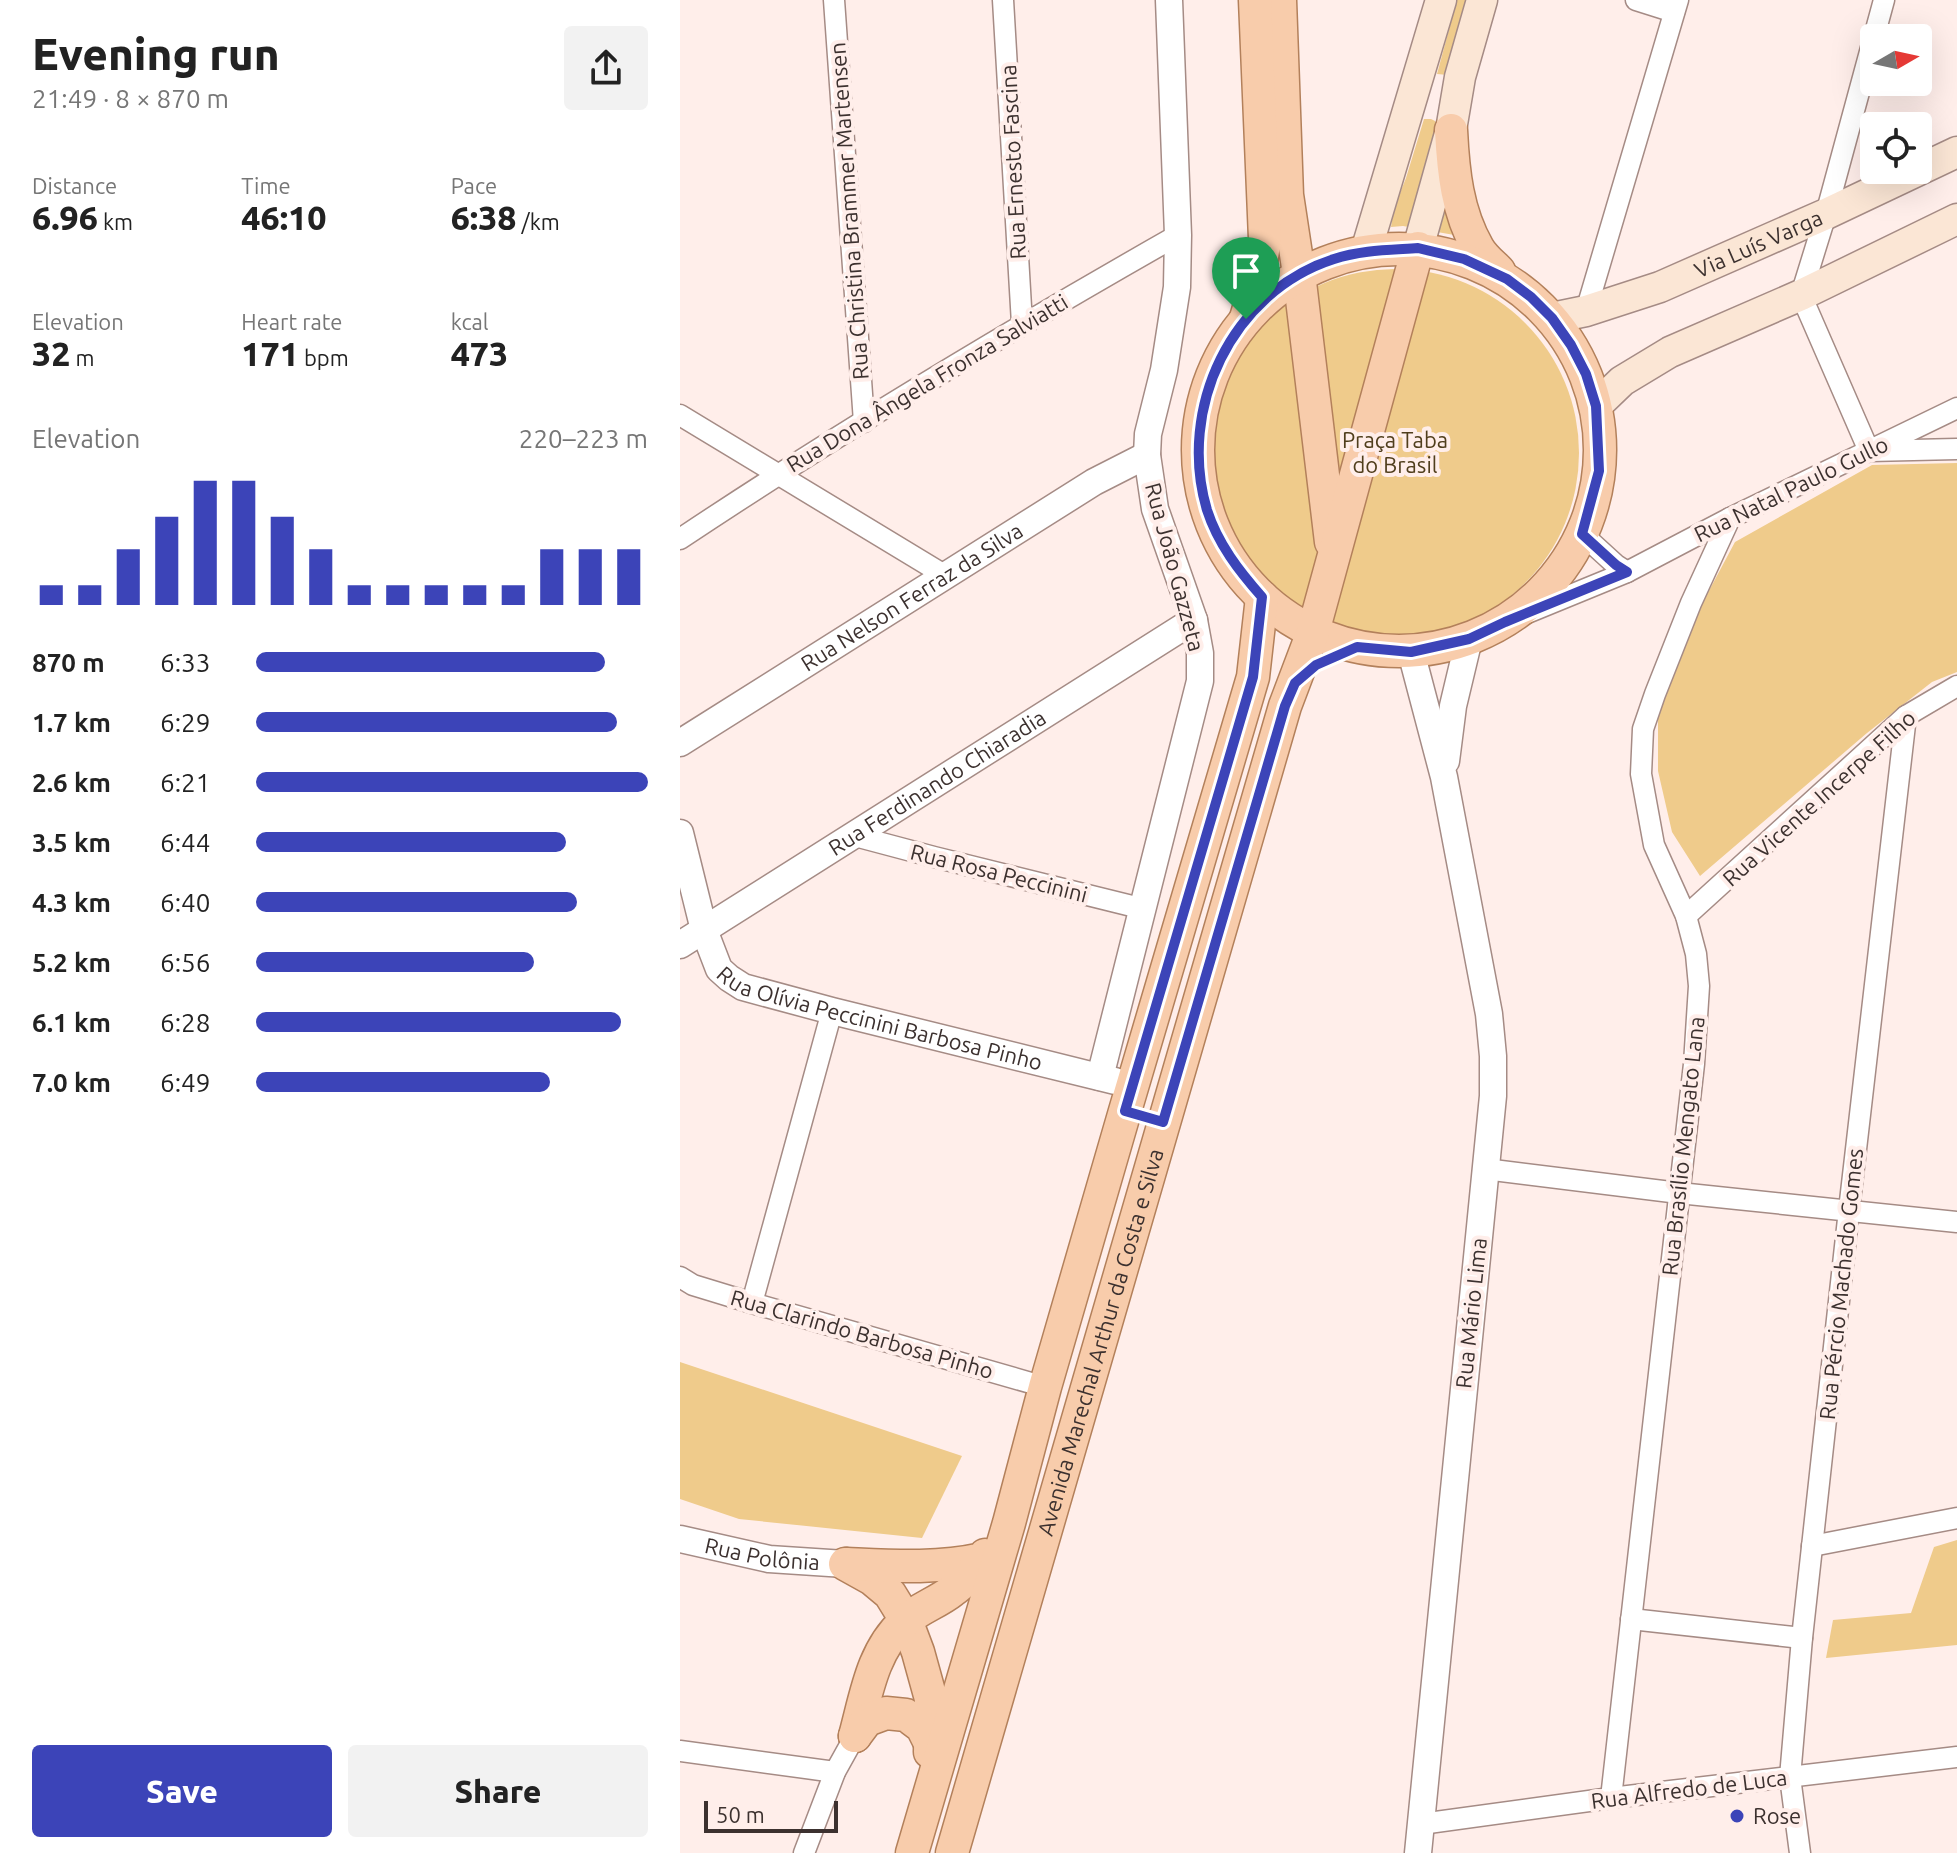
<!DOCTYPE html>
<html lang="en">
<head>
<meta charset="utf-8">
<style>
  :root { --surface:#fff; --page:#f2f2f2; --text:#222; --muted:#767676; --accent:#3c44b8 }
  body { margin:0; font-family:Ubuntu,sans-serif; background:var(--page); color:var(--text); height:100vh; display:flex; flex-direction:column; font-size:30px; white-space:nowrap }
  * { box-sizing:border-box; margin:0 }
  p { font-size:26px; color:var(--muted) }
  .icon { flex:none; width:44px; height:44px; fill:none; stroke:currentColor; stroke-width:2; stroke-linecap:round; stroke-linejoin:round }
  .map { position:relative; flex:1; overflow:hidden }
  .side { display:flex; flex-direction:column; background:var(--surface); width:680px }
  .side>* { flex:none }
  .needle { width:52px; rotate:81deg }
  .buttons { position:absolute; left:1180px; top:24px; display:grid; gap:16px }
  .buttons a { display:grid; place-items:center; width:72px; height:72px; border-radius:8px; background:var(--surface); box-shadow:0 8px 32px #0002; font-size:40px }
  .scale { position:absolute; left:24px; bottom:20px; width:134px; box-sizing:border-box; padding-left:8px; border:4px solid #3c312f; border-top:0; font-size:22px; line-height:28px; white-space:nowrap; color:#3c312f; -webkit-text-stroke:6px #ffeeea; paint-order:stroke }
  .pin { position:absolute; display:grid; place-items:center; width:68px; height:68px; color:#fff; margin:-82px -34px; border-radius:50% 50% 50% 0; rotate:-45deg; box-shadow:0 0 8px #0007 }
  .pin .icon { rotate:45deg }
  .round { display:grid; place-items:center; flex:none; width:84px; height:84px; border-radius:8px; background:var(--page) }
  .headline { display:flex; align-items:center; justify-content:space-between; height:136px; padding:0 32px }
  h1 { font-size:44px; font-weight:800; line-height:60px }
  .figures { display:grid; grid-template-columns:repeat(3,1fr); gap:12px; height:136px; padding:8px 32px }
  .figures div { display:grid; align-content:center }
  .figures b { font-size:34px; font-weight:800 }
  .figures small { font-size:22px; font-weight:400 }
  .figures p { font-size:22px }
  .chart { height:224px; padding:16px 32px }
  .chart p { display:flex; justify-content:space-between }
  .chart svg { width:100%; height:144px; margin-top:8px; stroke:var(--accent); stroke-width:6 }
  .primary-button { display:flex; gap:16px; margin-top:auto; padding:16px 32px }
  .primary-button a { flex:1; height:92px; border-radius:8px; background:var(--accent); color:#fff; font-size:32px; font-weight:800; line-height:92px; text-align:center }
  .primary-button a+a { background:var(--page); color:var(--text) }
  ul { padding:0 32px; list-style:none; font-size:26px }
  li { display:grid; grid-template-columns:128px 96px 1fr; align-items:center; height:60px }
  li i { height:20px; border-radius:10px; background:var(--accent) }
  main { display:flex; flex:1; min-height:0 }
  .map>svg:first-child { display:block }
  .green { fill:#efcb8b }
  .lines { fill:none; stroke-linecap:round; stroke-linejoin:round }
  .minor-casing { stroke:#a58b85; stroke-width:23 }
  .tertiary-casing { stroke:#a58b85; stroke-width:29 }
  .secondary-casing { stroke:#a58b85; stroke-width:33 }
  .primary-casing { stroke:#b3805b; stroke-width:35 }
  .minor { stroke:#fff; stroke-width:20 }
  .tertiary { stroke:#fff; stroke-width:26 }
  .secondary { stroke:#fbe6d5; stroke-width:30 }
  .primary { stroke:#f8ccab; stroke-width:32 }
  .route-casing { stroke:#fff; stroke-width:16 }
  .route { stroke:#3c44b8; stroke-width:10 }
  .poi-dot { fill:#3c44b8; stroke:#ffeeea; stroke-width:3 }
  .labels { text-anchor:middle; stroke-width:8; stroke-linejoin:round; paint-order:stroke }
  .street-label { font-size:22px; fill:#3c312f; stroke:#ffeeea }
  .park-label { font-size:22px; fill:#503e1c; stroke:#ffeeea }
  .poi-label { font-size:22px; fill:#3c312f; stroke:#ffeeea; text-anchor:start }
</style>
</head>
<body>
<main>
<section class="side">
<div class="headline"><div><h1>Evening run</h1><p>21:49 · 8 × 870 m</p></div><a class="round"><svg class="icon" aria-label="share" viewBox="0 0 24 24"><path d="M12 15V3M7 8l5-5 5 5M5 13v7h14v-7"/></svg></a></div>
<div class="figures">
<div><p>Distance</p><b>6.96<small> km</small></b></div>
<div><p>Time</p><b>46:10</b></div>
<div><p>Pace</p><b>6:38<small> /km</small></b></div>
</div>
<div class="figures">
<div><p>Elevation</p><b>32<small> m</small></b></div>
<div><p>Heart rate</p><b>171<small> bpm</small></b></div>
<div><p>kcal</p><b>473</b></div>
</div>
<div class="chart"><p><span>Elevation</span>220–223 m</p>
<svg viewBox="0 0 160 44" preserveAspectRatio="none"><path d="M5 44V38M15 44V38M25 44V27M35 44V17M45 44V6M55 44V6M65 44V17M75 44V27M85 44V38M95 44V38M105 44V38M115 44V38M125 44V38M135 44V27M145 44V27M155 44V27"/></svg>
</div>
<ul>
<li><b>870 m</b>6:33<i style="width:89%"></i></li>
<li><b>1.7 km</b>6:29<i style="width:92%"></i></li>
<li><b>2.6 km</b>6:21<i style="width:100%"></i></li>
<li><b>3.5 km</b>6:44<i style="width:79%"></i></li>
<li><b>4.3 km</b>6:40<i style="width:82%"></i></li>
<li><b>5.2 km</b>6:56<i style="width:71%"></i></li>
<li><b>6.1 km</b>6:28<i style="width:93%"></i></li>
<li><b>7.0 km</b>6:49<i style="width:75%"></i></li>
</ul>
<div class="primary-button"><a>Save</a><a>Share</a></div>
</section>
<div class="map">
<svg width="1277" height="1853" viewBox="0 0 1277 1853">
  <rect width="100%" height="100%" fill="#ffeeea"/>
  <g class="green">
    <polygon points="777,0 790,0 768,75 757,74"/>
    <polygon points="744,119 751,119 755,121 780,236 723,226 711,227 714,208 726,178"/>
    <circle cx="715" cy="453" r="184"/>
    <polygon points="1277,463 1277,672 1252,682 1187,733 1020,876 992,832 978,771 978,716 1024,600 1055,542 1192,465"/>
    <polygon points="0,1362 282,1456 242,1538 59,1519 0,1499"/>
    <polygon points="1277,1540 1277,1645 1146,1658 1153,1620 1231,1613 1254,1547"/>
  </g>
  <g class="lines">
    <defs>
      <g id="minor">
        <polyline points="154,0 184,422"/>
        <polyline points="323,0 342,324"/>
        <polyline points="956,0 994,12"/>
        <polyline points="1204,0 1146,214 1121,295 1189,451 1277,449"/>
        <polyline points="906,311 998,0"/>
        <polyline points="0,415 266,576"/>
        <polyline points="902,534 936,565 947,572"/>
        <path d="M0,539C162,431 329,331 498,235"/>
        <polyline points="825,622 947,572 1050,518 1277,408"/>
        <polyline points="175,836 254,857 464,909"/>
        <polyline points="1006,916 1226,716 1277,686"/>
        <polyline points="805,1169 999,1193 1277,1222"/>
        <polyline points="0,1277 13,1285 72,1303 365,1387"/>
        <polyline points="72,1303 152,1011"/>
        <polyline points="1132,1546 1277,1518"/>
        <polyline points="951,1619 1122,1638"/>
        <polyline points="0,1751 155,1772"/>
        <polyline points="931,1798 1014,1064 1019,986 1016,954 1006,916 974,845 961,774 963,729 975,694 1011,603 1050,518"/>
        <polyline points="741,1824 931,1798 1277,1757"/>
        <polyline points="124,1853 155,1772 175,1736"/>
        <polyline points="1120,1853 1110,1777 1122,1638 1169,1210 1226,716"/>
      </g>
      <g id="tertiary">
        <polyline points="731,652 764,777 809,1014 813,1056 813,1096 738,1853"/>
        <path id="s1" d="M0,743L414,482L467,455"/>
        <polyline points="766,761 773,706 789,639"/>
        <path id="s2" d="M0,833L24,930L39,969L49,978L63,987L152,1011L435,1081"/>
        <path id="s3" d="M0,945L514,620"/>
        <polyline points="420,1077 520,681 520,653 514,620 475,509 467,455 468,434 484,370 497,287 498,235 489,0"/>
        <path id="s4" d="M0,1539L89,1559L165,1564"/>
      </g>
      <g id="secondary">
        <polyline points="738,248 771,130 780,77 802,0"/>
        <polyline points="686,251 761,0"/>
        <path id="s5" d="M872,318L906,311L980,287L1146,214L1277,152"/>
        <polyline points="916,406 942,381 990,352 1121,295 1277,219"/>
      </g>
      <g id="primary">
        <polyline points="600,0 607,195 619,274 651,542"/>
        <path d="M771,130C773,171 777,212 798,248C803,257 812,264 819,271"/>
        <circle cx="719" cy="450" r="201"/>
        <polyline points="566,318 579,274 585,239 575,0"/>
        <polyline points="165,1564 192,1579 210,1594 226,1620 238,1652 251,1699 250,1752"/>
        <path d="M167,1564C213,1566 257,1569 302,1559L305,1555"/>
        <path d="M175,1736C186,1696 192,1651 224,1622C237,1609 257,1603 272,1591C284,1583 293,1571 302,1559"/>
        <polyline points="175,1736 187,1720 206,1713 226,1715 242,1727 251,1745"/>
        <polyline points="232,1853 329,1523 365,1387 445,1111 573,677 582,597"/>
        <path id="s6" d="M272,1853L605,706L633,632L738,248"/>
      </g>
    </defs>
    <use href="#minor" class="minor-casing"/>
    <use href="#tertiary" class="tertiary-casing"/>
    <use href="#secondary" class="secondary-casing"/>
    <use href="#primary" class="primary-casing"/>
    <use href="#minor" class="minor"/>
    <use href="#tertiary" class="tertiary"/>
    <use href="#secondary" class="secondary"/>
    <use href="#primary" class="primary"/>
  </g>
  <g class="lines">
    <defs>
      <path id="route" d="M738,248L784,259L827,279L851,297L872,318L891,345L906,374L916,406L919,471L902,534L936,565L947,572L825,622L789,639L731,652L677,647L636,665L615,683L605,706L483,1122L445,1111L573,677L582,597C559,571 538,544 527,510C497,409 551,292 654,259C681,250 709,250 738,248Z"/>
    </defs>
    <use href="#route" class="route-casing"/>
    <use href="#route" class="route"/>
  </g>
  <circle class="poi-dot" cx="1057" cy="1816" r="8"/>
  <g class="labels">
    <g class="street-label">
      <text transform="translate(333 162) rotate(-93)" y="8">Rua Ernesto Fascina</text>
      <text transform="translate(169 211) rotate(-94)" y="8">Rua Christina Brammer Martensen</text>
      <text dy="8" stroke="none"><textPath href="#s5" startOffset="220">Via Luís Varga</textPath></text>
      <text transform="translate(247 383) rotate(-31)" y="8">Rua Dona Ângela Fronza Salviatti</text>
      <text transform="translate(1111 489) rotate(-26)" y="8">Rua Natal Paulo Gullo</text>
      <text transform="translate(495 567) rotate(75)" y="8">Rua João Gazzeta</text>
      <text dy="8" stroke="none"><textPath href="#s1" startOffset="274">Rua Nelson Ferraz da Silva</textPath></text>
      <text dy="8" stroke="none"><textPath href="#s3" startOffset="304">Rua Ferdinando Chiaradia</textPath></text>
      <text transform="translate(1139 798) rotate(-42)" y="8">Rua Vicente Incerpe Filho</text>
      <text transform="translate(319 873) rotate(14)" y="8">Rua Rosa Peccinini</text>
      <text dy="8" stroke="none"><textPath href="#s2" startOffset="312">Rua Olívia Peccinini Barbosa Pinho</textPath></text>
      <text transform="translate(1003 1146) rotate(-84)" y="8">Rua Brasílio Mengato Lana</text>
      <text transform="translate(1161 1284) rotate(-84)" y="8">Rua Pércio Machado Gomes</text>
      <text transform="translate(791 1313) rotate(-84)" y="8">Rua Mário Lima</text>
      <text transform="translate(182 1334) rotate(16)" y="8">Rua Clarindo Barbosa Pinho</text>
      <text dy="8" stroke="none"><textPath href="#s6" startOffset="532">Avenida Marechal Arthur da Costa e Silva</textPath></text>
      <text dy="8" stroke="none"><textPath href="#s4" startOffset="84">Rua Polônia</textPath></text>
      <text transform="translate(1009 1789) rotate(-7)" y="8">Rua Alfredo de Luca</text>
    </g>
    <g class="park-label">
      <text x="715" y="448">Praça Taba<tspan x="715" dy="25">do Brasil</tspan></text>
    </g>
    <g class="poi-label">
      <text x="1073" y="1824">Rose</text>
    </g>
  </g>
</svg>
<div class="buttons">
<a><svg class="needle" viewBox="-14 -14 28 28"><path d="M0-13l5 13h-10z" fill="#e53935"/><path d="M0 13l5-13h-10z" fill="#767676"/></svg></a>
<a><svg class="icon" aria-label="locate" viewBox="0 0 24 24"><circle cx="12" cy="12" r="6"/><path d="M12 2v4M12 18v4M2 12h4M18 12h4"/></svg></a>
</div>
<div class="scale">50 m</div>
<div class="pin" style="left:566px;top:319px;background:#1e9e55"><svg class="icon" aria-label="arrive" viewBox="0 0 24 24"><path d="M6 21V4h12l-3 4 3 4H6"/></svg></div>
</div>
</main>
</body>
</html>
